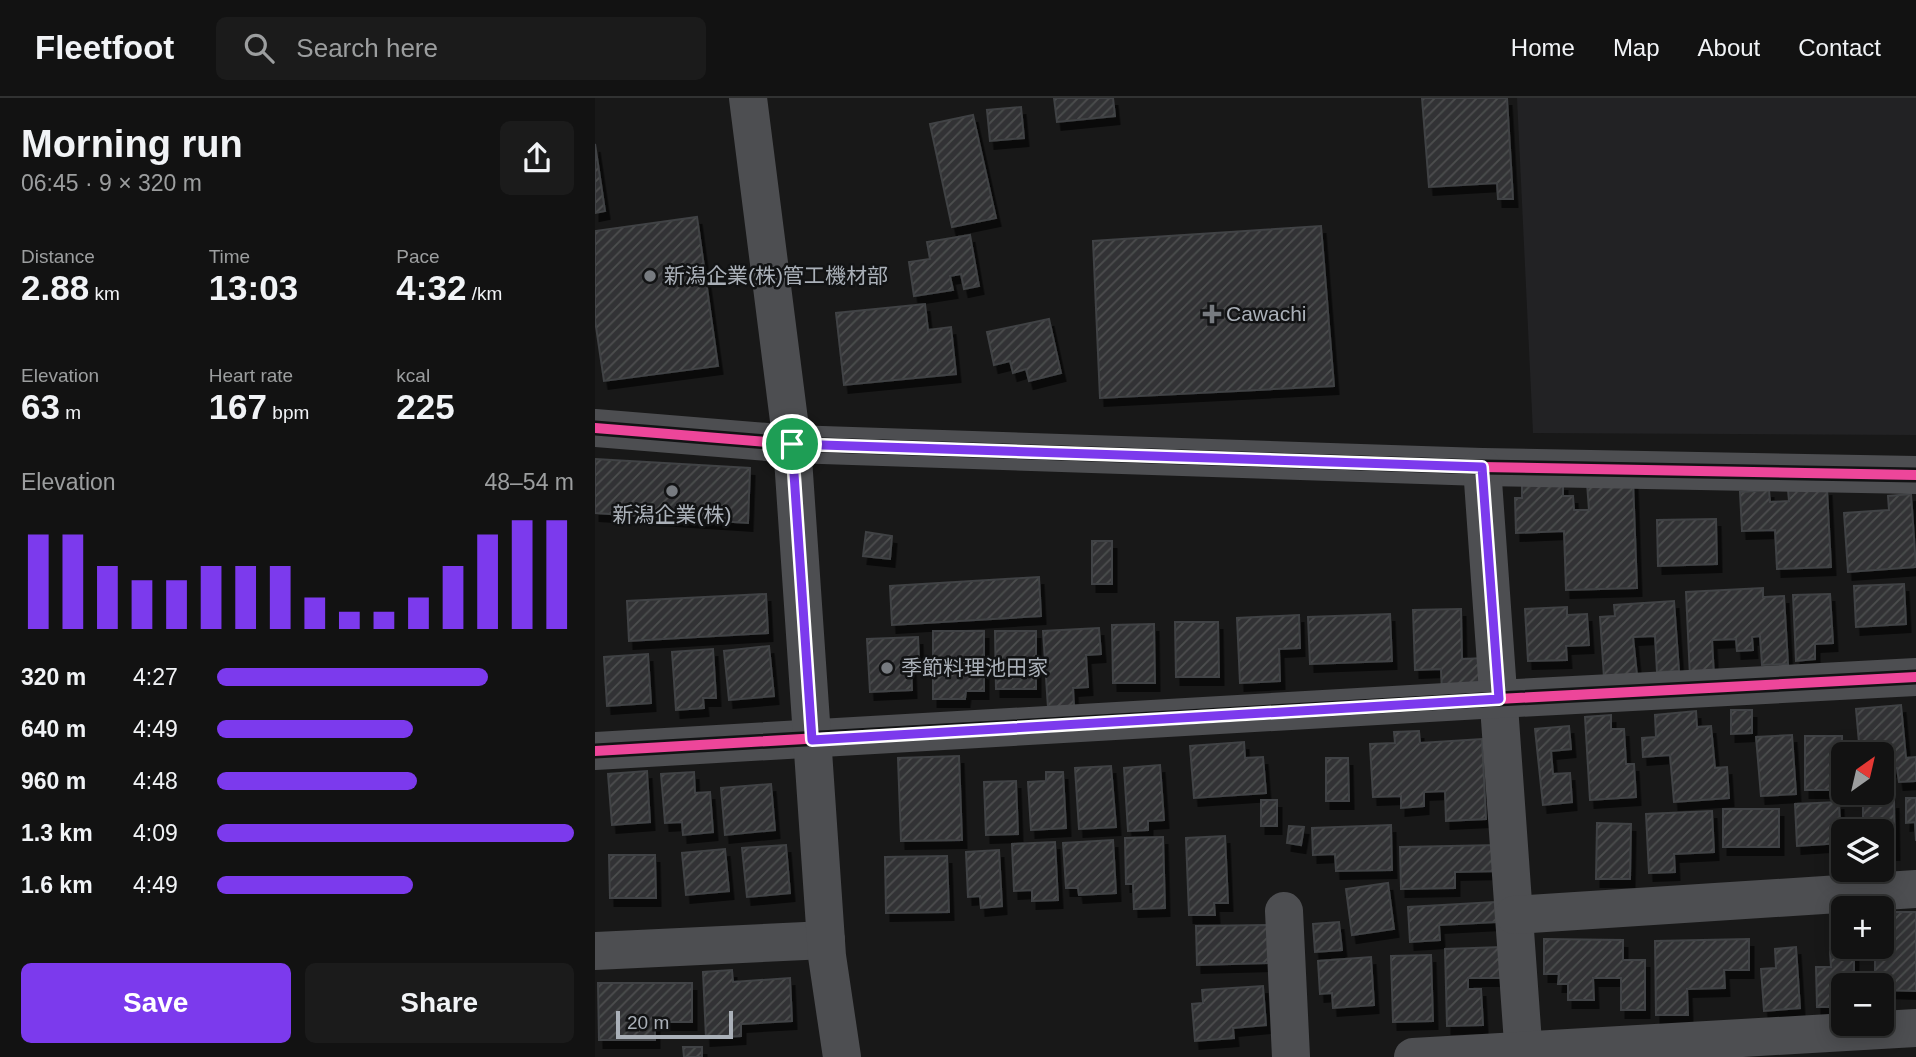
<!DOCTYPE html>
<html lang="en">
<head>
<meta charset="utf-8">
<style>
  :root { --surface:#121212; --page:#1b1b1b; --text:#f1f3f6; --muted:#9c9e9f; --line:#313232; --accent:#7c3aed }
  body { margin:0; font-family:Arial,"Noto Sans JP",sans-serif; background:var(--page); color:var(--text); height:100vh; display:flex; flex-direction:column; font-size:26px; white-space:nowrap }
  * { box-sizing:border-box; margin:0 }
  p { font-size:23px; color:var(--muted) }
  .icon { flex:none; width:38px; height:38px; fill:none; stroke:currentColor; stroke-width:2; stroke-linecap:round; stroke-linejoin:round }
  .map { position:relative; flex:1; overflow:hidden }
  .side { display:flex; flex-direction:column; background:var(--surface); width:595px }
  .side>* { flex:none }
  .needle { width:46px; rotate:34deg }
  .fabs { position:absolute; left:1236px; top:644px; display:grid; gap:14px }
  .fabs a { display:grid; place-items:center; width:63px; height:63px; border-radius:10px; background:var(--surface); box-shadow:0 4px 18px #0003,0 0 0 2px var(--line); font-size:35px }
  .scale { position:absolute; left:21px; bottom:18px; width:117px; box-sizing:border-box; padding-left:7px; border:4px solid #aab0b8; border-top:0; font-size:19px; line-height:24px; white-space:nowrap; color:#aab0b8; -webkit-text-stroke:5px #121314; paint-order:stroke }
  .pin { position:absolute; display:grid; place-items:center; width:60px; height:60px; color:#fff; margin:-30px; border:4px solid #fff; border-radius:50%; box-shadow:0 2px 7px #0007 }
  .round { display:grid; place-items:center; flex:none; width:74px; height:74px; border-radius:10px; background:var(--page) }
  .summary { display:flex; align-items:center; justify-content:space-between; height:119px; padding:0 21px }
  h1 { font-size:38px; font-weight:700; line-height:52px }
  .stats { display:grid; grid-template-columns:repeat(3,1fr); gap:10px; height:119px; padding:7px 21px }
  .stats div { display:grid; align-content:center }
  .stats b { font-size:35px; font-weight:700 }
  .stats small { font-size:19px; font-weight:400 }
  .stats p { font-size:19px }
  .chart { height:196px; padding:14px 21px }
  .chart p { display:flex; justify-content:space-between }
  .chart svg { width:100%; height:126px; margin-top:7px; stroke:var(--accent); stroke-width:6 }
  .primary-button { display:flex; gap:14px; margin-top:auto; padding:14px 21px }
  .primary-button a { flex:1; height:80px; border-radius:10px; background:var(--accent); color:#fff; font-size:28px; font-weight:700; line-height:80px; text-align:center }
  .primary-button a+a { background:var(--page); color:var(--text) }
  ul { padding:0 21px; list-style:none; font-size:23px }
  li { display:grid; grid-template-columns:112px 84px 1fr; align-items:center; height:52px }
  li i { height:18px; border-radius:9px; background:var(--accent) }
  header { display:flex; align-items:center; gap:42px; box-sizing:border-box; height:98px; padding:0 35px; background:var(--surface); border-bottom:2px solid var(--line) }
  header strong { font-size:33px }
  nav { display:flex; gap:38px; margin-inline-start:auto; font-size:24px }
  .search { width:490px; height:63px; background:var(--page); display:flex; align-items:center; gap:18px; box-sizing:border-box; padding:0 24px; border-radius:10px; color:var(--muted); font-size:26px }
  main { display:flex; flex:1; min-height:0 }
  .map>svg:first-child { display:block }
  .built { fill:#222224 }
  .building { fill:url(#building-hatch); stroke:#404244; stroke-width:2; filter:url(#shadow) }
  .lines { fill:none; stroke-linecap:round; stroke-linejoin:round }
  .minor { stroke:#4d4e51; stroke-width:38 }
  .tertiary { stroke:#4d4e51; stroke-width:38 }
  .cycleway-casing { stroke:#121314; stroke-width:15 }
  .cycleway { stroke:#ed469a; stroke-width:10 }
  .route-casing { stroke:#fff; stroke-width:14 }
  .route { stroke:#7c3aed; stroke-width:9 }
  .poi-dot { fill:#777b80; stroke:#121314; stroke-width:2.5 }
  .labels { text-anchor:middle; stroke-width:5; stroke-linejoin:round; paint-order:stroke }
  .poi-label { font-size:21px; fill:#aab0b8; stroke:#121314; text-anchor:start }
</style>
</head>
<body>
<header>
<strong>Fleetfoot</strong>
<div class="search"><svg class="icon" aria-label="search" viewBox="0 0 24 24"><circle cx="10" cy="10" r="6"/><path d="M15 15l6 6"/></svg>Search here</div>
<nav><a>Home</a><a>Map</a><a>About</a><a>Contact</a></nav>
</header>
<main>
<section class="side">
<div class="summary"><div><h1>Morning run</h1><p>06:45 · 9 × 320 m</p></div><a class="round"><svg class="icon" aria-label="share" viewBox="0 0 24 24"><path d="M12 15V3M7 8l5-5 5 5M5 13v7h14v-7"/></svg></a></div>
<div class="stats">
<div><p>Distance</p><b>2.88<small> km</small></b></div>
<div><p>Time</p><b>13:03</b></div>
<div><p>Pace</p><b>4:32<small> /km</small></b></div>
</div>
<div class="stats">
<div><p>Elevation</p><b>63<small> m</small></b></div>
<div><p>Heart rate</p><b>167<small> bpm</small></b></div>
<div><p>kcal</p><b>225</b></div>
</div>
<div class="chart"><p><span>Elevation</span>48–54 m</p>
<svg viewBox="0 0 160 44" preserveAspectRatio="none"><path d="M5 44V11M15 44V11M25 44V22M35 44V27M45 44V27M55 44V22M65 44V22M75 44V22M85 44V33M95 44V38M105 44V38M115 44V33M125 44V22M135 44V11M145 44V6M155 44V6"/></svg>
</div>
<ul>
<li><b>320 m</b>4:27<i style="width:76%"></i></li>
<li><b>640 m</b>4:49<i style="width:55%"></i></li>
<li><b>960 m</b>4:48<i style="width:56%"></i></li>
<li><b>1.3 km</b>4:09<i style="width:100%"></i></li>
<li><b>1.6 km</b>4:49<i style="width:55%"></i></li>
</ul>
<div class="primary-button"><a>Save</a><a>Share</a></div>
</section>
<div class="map">
<svg width="1321" height="959" viewBox="0 0 1321 959">
  <defs>
    <pattern id="building-hatch" width="6" height="6" patternUnits="userSpaceOnUse" patternTransform="scale(1.75)"><rect width="6" height="6" fill="#323334"/><path d="M-1 1l2-2M0 6l6-6M5 7l2-2" fill="none" stroke="#4d4e4f"/></pattern>
    <filter id="shadow"><feDropShadow dx="4.5" dy="8" stdDeviation="0" flood-color="#0009"/></filter>
  </defs>
  <rect width="100%" height="100%" fill="#181818"/>
  <polygon class="built" points="922,0 1321,0 1321,337 938,335"/>
  <g class="building">
    <polygon points="459,0 518,0 520,18 462,24"/>
    <polygon points="827,0 912,0 918,101 903,101 902,85 834,89"/>
    <polygon points="426,9 429,40 395,43 392,12"/>
    <polygon points="378,17 401,120 357,129 335,26"/>
    <polygon points="0,46 10,113 0,115"/>
    <polygon points="102,119 123,268 9,283 0,222 0,133"/>
    <polygon points="726,128 739,288 505,300 498,143"/>
    <polygon points="375,137 384,188 369,191 366,176 355,178 358,192 319,198 314,164 335,161 332,144"/>
    <polygon points="330,206 333,232 356,229 361,276 249,287 241,215"/>
    <polygon points="454,221 466,275 434,283 431,271 418,275 415,263 399,267 392,234"/>
    <polygon points="0,361 155,370 153,425 0,415"/>
    <polygon points="1038,383 1042,490 971,492 969,433 921,435 920,400 927,400 927,386 968,385 968,398 978,398 979,412 994,412 992,385"/>
    <polygon points="1232,390 1236,469 1182,471 1180,432 1147,433 1145,394 1174,392 1175,404 1194,403 1193,392"/>
    <polygon points="1316,396 1321,469 1253,474 1249,415 1294,412 1293,398"/>
    <polygon points="1121,421 1122,466 1063,468 1062,422"/>
    <polygon points="271,434 297,438 295,461 268,458"/>
    <rect x="497" y="443" width="20" height="43"/>
    <polygon points="444,479 446,518 297,527 295,488"/>
    <polygon points="1309,486 1311,526 1261,529 1259,488"/>
    <polygon points="1168,490 1168,499 1189,498 1193,566 1167,567 1165,538 1157,539 1158,552 1142,553 1141,541 1117,542 1119,578 1095,579 1091,494"/>
    <polygon points="171,496 173,535 34,543 32,503"/>
    <polygon points="1235,496 1238,545 1220,546 1220,561 1201,563 1198,497"/>
    <polygon points="1079,503 1084,573 1062,574 1060,538 1038,539 1042,577 1009,580 1005,519 1020,518 1019,507"/>
    <polygon points="972,509 972,517 992,516 994,547 971,548 972,562 933,563 930,511"/>
    <polygon points="866,511 867,561 891,560 892,594 847,595 846,571 820,572 818,512"/>
    <polygon points="795,516 797,563 715,566 713,519"/>
    <polygon points="704,517 705,550 684,551 685,583 645,585 642,520"/>
    <polygon points="580,524 623,524 624,579 581,579"/>
    <polygon points="559,526 560,585 518,585 517,527"/>
    <polygon points="504,530 506,556 491,557 493,589 478,590 479,608 453,610 448,533"/>
    <polygon points="338,533 389,533 389,593 371,593 370,601 338,601"/>
    <polygon points="400,533 441,533 441,591 401,591"/>
    <polygon points="323,539 324,564 316,565 317,592 275,594 272,541"/>
    <polygon points="174,548 179,598 134,602 129,553"/>
    <polygon points="118,551 121,600 108,600 109,610 81,612 77,554"/>
    <polygon points="53,556 56,605 12,608 9,559"/>
    <polygon points="1306,607 1311,660 1321,659 1321,683 1304,684 1302,670 1286,672 1286,656 1265,656 1261,611"/>
    <polygon points="1136,612 1157,612 1157,635 1136,636"/>
    <polygon points="1101,613 1102,629 1116,628 1120,670 1132,669 1134,700 1079,704 1075,657 1048,659 1047,640 1061,639 1060,617"/>
    <polygon points="1016,617 1016,631 1029,631 1031,666 1039,666 1041,699 995,702 990,619"/>
    <polygon points="974,628 976,651 956,653 958,676 975,675 977,704 948,707 940,631"/>
    <polygon points="824,633 825,645 887,641 891,721 851,723 850,693 829,694 829,708 806,710 806,698 778,699 775,646 800,645 799,634"/>
    <polygon points="1197,637 1201,696 1166,698 1161,639"/>
    <rect x="1210" y="638" width="37" height="54"/>
    <polygon points="649,644 650,660 668,659 671,695 599,700 595,648"/>
    <polygon points="364,658 367,742 306,743 303,660"/>
    <polygon points="731,660 753,660 754,703 731,703"/>
    <polygon points="565,667 569,722 553,723 553,732 533,733 529,670"/>
    <polygon points="516,668 521,729 484,731 480,670"/>
    <polygon points="52,673 55,724 17,727 13,676"/>
    <polygon points="99,674 100,695 115,694 118,734 88,737 87,724 70,725 66,676"/>
    <polygon points="451,674 468,674 471,730 436,732 433,684 451,683"/>
    <polygon points="421,683 423,736 391,737 389,684"/>
    <polygon points="176,686 180,732 130,737 126,690"/>
    <polygon points="1311,700 1321,700 1321,743 1320,724 1311,725"/>
    <rect x="666" y="702" width="16" height="26"/>
    <polygon points="1299,703 1300,754 1286,754 1286,733 1268,733 1268,704"/>
    <polygon points="1244,704 1246,745 1202,748 1200,706"/>
    <rect x="1128" y="711" width="56" height="38"/>
    <polygon points="1117,713 1119,754 1079,756 1080,774 1054,775 1051,716"/>
    <polygon points="1002,725 1036,726 1035,781 1001,781"/>
    <polygon points="796,727 797,772 741,773 740,756 718,757 717,730"/>
    <polygon points="694,728 709,729 706,747 692,745"/>
    <polygon points="630,738 633,805 619,805 620,817 594,817 591,740"/>
    <polygon points="568,739 570,810 539,811 538,786 531,786 530,740"/>
    <polygon points="518,742 521,795 484,797 483,790 471,790 468,745"/>
    <polygon points="460,744 463,802 437,803 437,792 419,793 417,746"/>
    <polygon points="191,747 195,795 152,799 147,750"/>
    <polygon points="905,747 906,773 860,774 860,790 806,791 805,749"/>
    <polygon points="130,751 134,793 91,797 87,755"/>
    <polygon points="404,752 407,808 386,810 385,798 373,799 371,754"/>
    <polygon points="14,757 60,757 61,800 15,800"/>
    <polygon points="352,758 354,814 291,815 290,759"/>
    <polygon points="793,785 799,831 757,837 751,791"/>
    <polygon points="900,804 901,824 844,827 845,842 815,844 813,809"/>
    <polygon points="1297,814 1321,814 1321,893 1286,892 1286,887 1280,887 1280,849 1286,849 1286,822 1297,822"/>
    <polygon points="744,824 747,852 720,854 718,826"/>
    <polygon points="672,827 673,865 602,867 601,828"/>
    <polygon points="949,841 1028,842 1028,862 1050,862 1050,912 1026,912 1026,880 998,880 999,902 973,902 973,886 963,886 964,876 949,876"/>
    <polygon points="1154,841 1154,872 1129,872 1130,890 1092,891 1093,917 1061,917 1060,843"/>
    <polygon points="907,849 908,880 873,880 873,891 886,891 888,927 852,928 850,851"/>
    <polygon points="1201,849 1205,910 1169,913 1166,871 1181,870 1180,851"/>
    <polygon points="1259,852 1259,887 1248,887 1248,909 1222,909 1221,869 1236,869 1235,853"/>
    <polygon points="836,857 838,923 798,924 796,858"/>
    <polygon points="776,859 779,907 738,910 737,895 725,896 723,863"/>
    <polygon points="137,872 138,884 195,880 197,923 146,926 146,938 111,940 108,874"/>
    <polygon points="3,885 97,885 97,924 60,924 60,942 4,942"/>
    <polygon points="668,888 671,927 638,930 639,940 600,943 597,906 608,905 607,892"/>
    <polygon points="88,949 107,949 107,959 89,959"/>
  </g>
  <g class="lines">
    <g class="minor">
      <polyline points="0,330 197,346 887,369 1321,377"/>
      <polyline points="887,369 929,959"/>
      <polyline points="0,653 903,601 1321,579"/>
      <polyline points="689,813 696,959"/>
      <polyline points="919,817 1321,791"/>
      <polyline points="0,853 231,842"/>
      <polyline points="818,959 1321,930"/>
    </g>
    <polyline class="tertiary" points="153,0 197,346 232,858 247,959"/>
    <defs>
      <g id="cycleway">
        <polyline points="0,330 197,346 887,369 1321,377"/>
        <polyline points="0,653 903,601 1321,579"/>
      </g>
    </defs>
    <use href="#cycleway" class="cycleway-casing"/>
    <use href="#cycleway" class="cycleway"/>
  </g>
  <g class="lines">
    <defs>
      <polygon id="route" points="197,346 887,369 904,601 217,642"/>
    </defs>
    <use href="#route" class="route-casing"/>
    <use href="#route" class="route"/>
  </g>
  <g class="poi-dot">
    <circle cx="55" cy="178" r="7"/>
    <path d="M613.5 205.5h7v7h7v7h-7v7h-7v-7h-7v-7h7z"/>
    <circle cx="77" cy="393" r="7"/>
    <circle cx="292" cy="570" r="7"/>
  </g>
  <g class="labels">
    <g class="poi-label">
      <text x="69" y="185">新潟企業(株)管工機材部</text>
      <text x="631" y="223">Cawachi</text>
      <text x="77" y="424" text-anchor="middle">新潟企業(株)</text>
      <text x="306" y="577">季節料理池田家</text>
    </g>
  </g>
</svg>
<div class="fabs">
<a><svg class="needle" viewBox="-14 -14 28 28"><path d="M0-13l5 13h-10z" fill="#e53935"/><path d="M0 13l5-13h-10z" fill="#9c9e9f"/></svg></a>
<a><svg class="icon" aria-label="layers" viewBox="0 0 24 24"><path d="M12 4l9 5-9 5-9-5zM3 14l9 5 9-5"/></svg></a>
<a>+</a>
<a>−</a>
</div>
<div class="scale">20 m</div>
<div class="pin" style="left:197px;top:346px;background:#1e9e55"><svg class="icon" aria-label="arrive" viewBox="0 0 24 24"><path d="M6 21V4h12l-3 4 3 4H6"/></svg></div>
</div>
</main>
</body>
</html>
